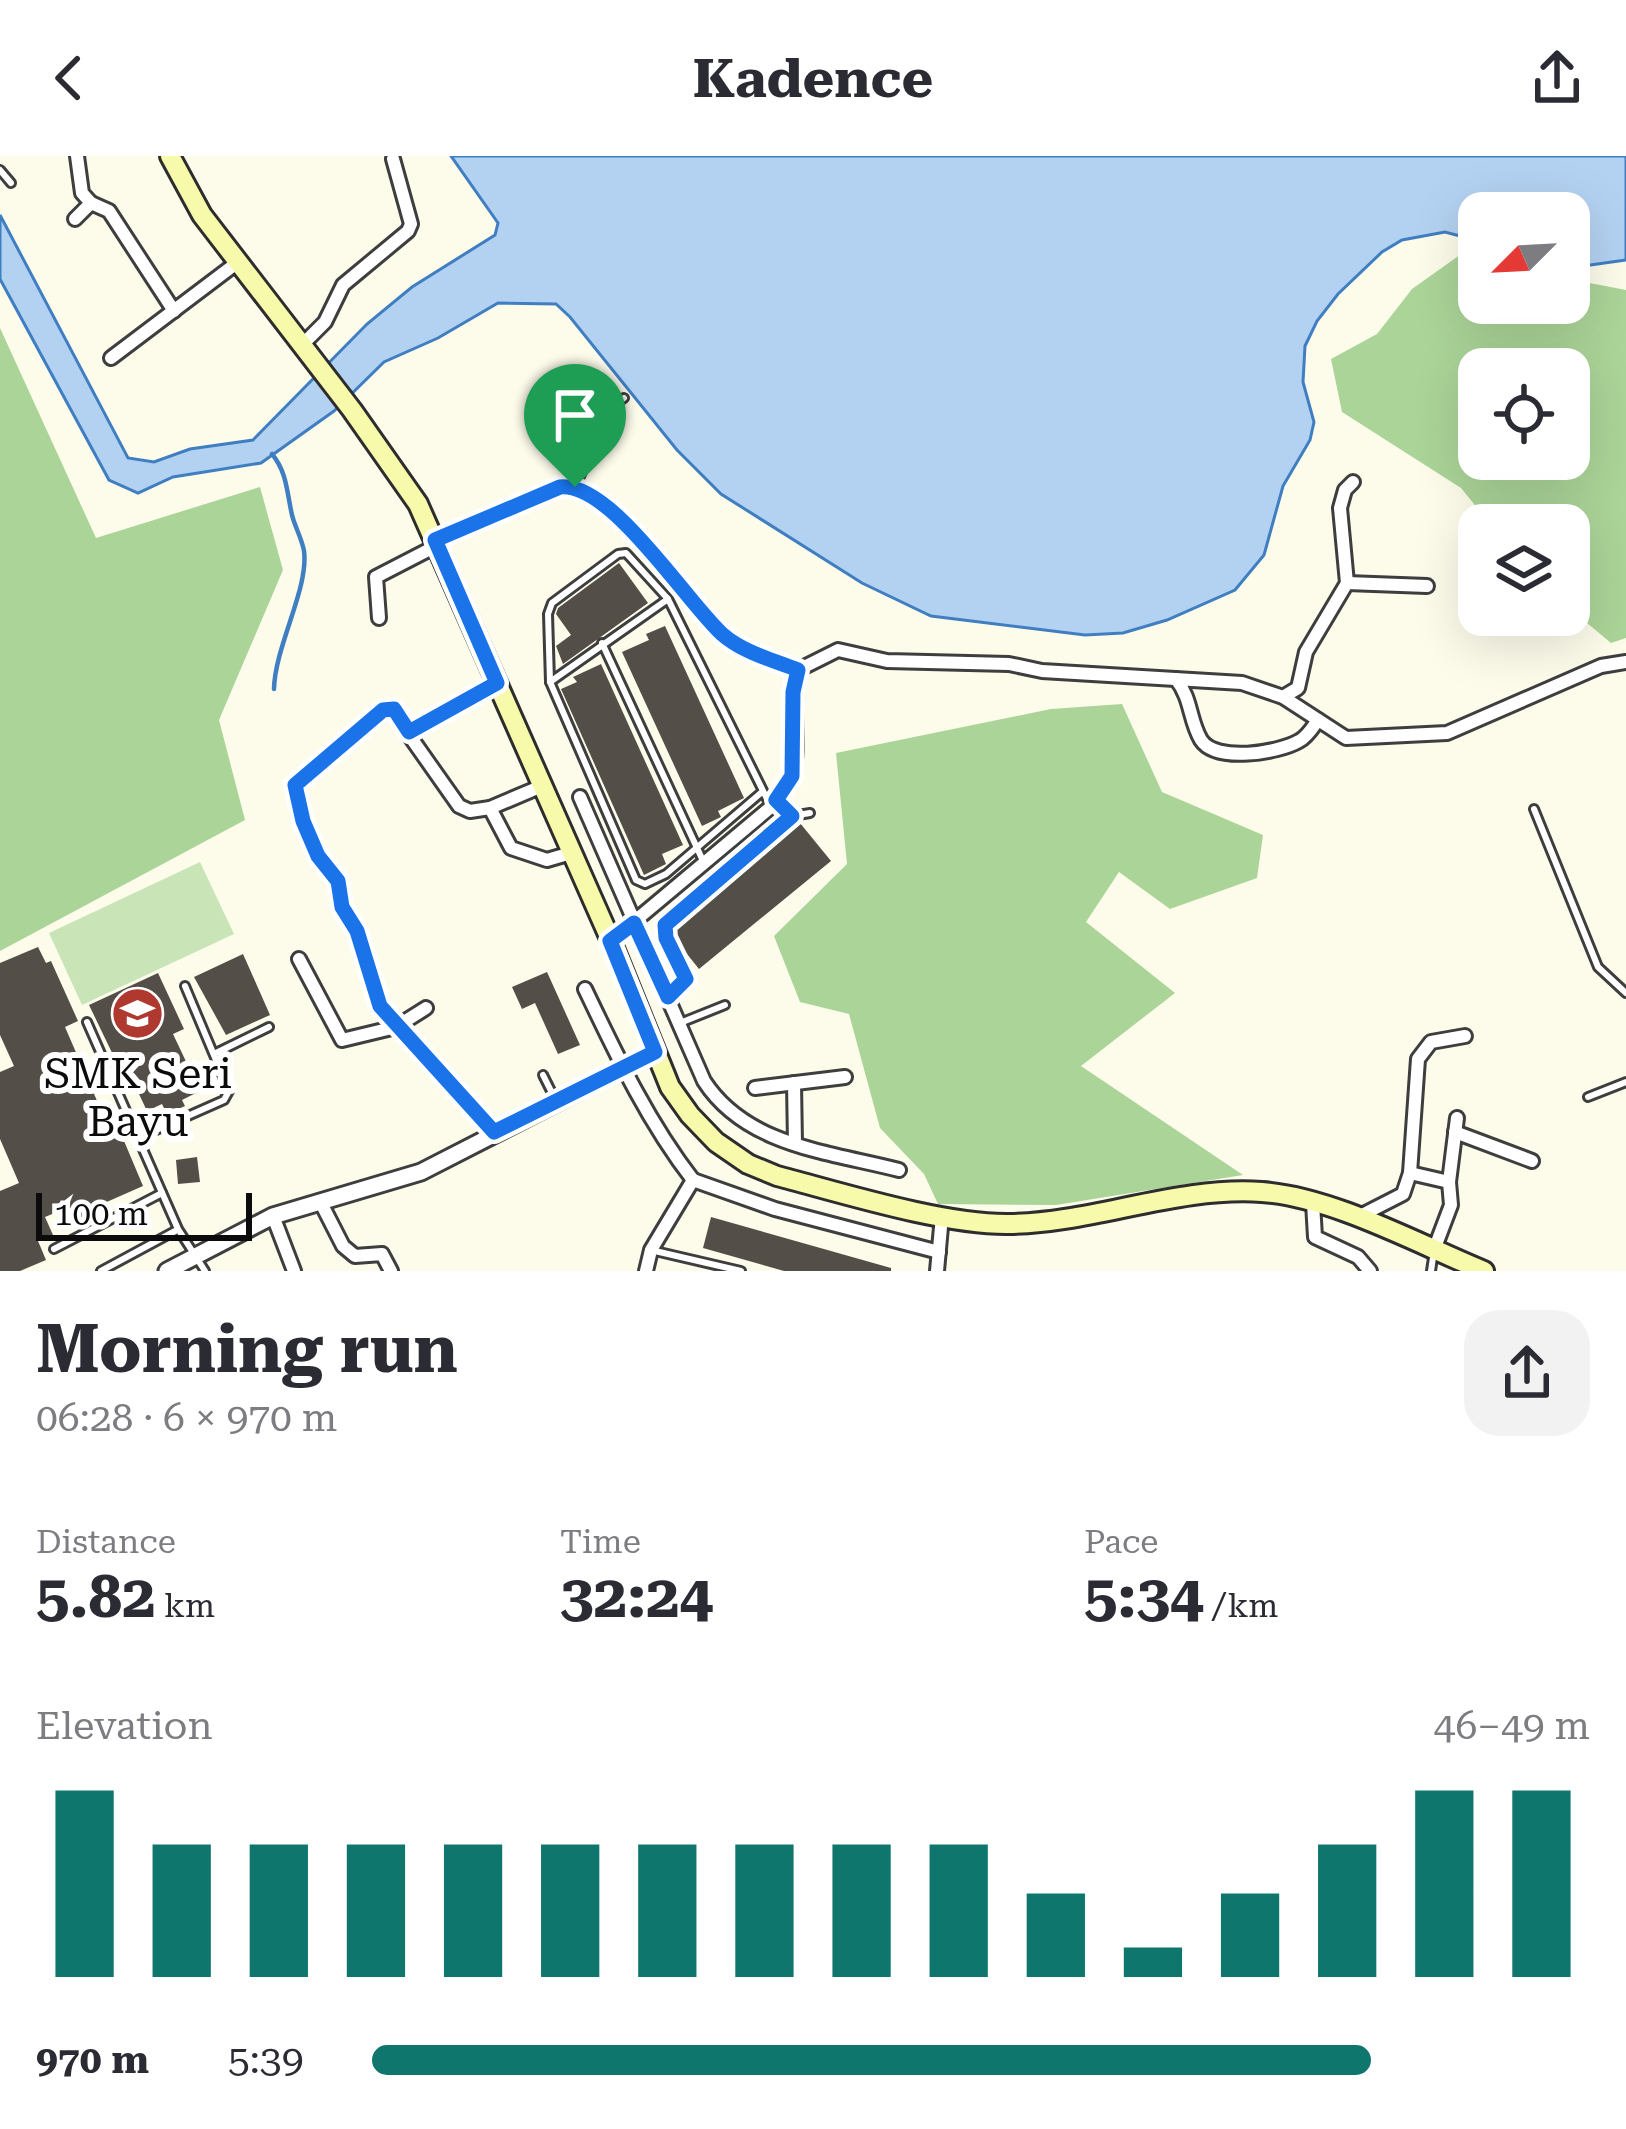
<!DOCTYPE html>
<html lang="en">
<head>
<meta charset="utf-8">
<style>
  :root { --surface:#fff; --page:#f2f2f3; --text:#2b2b33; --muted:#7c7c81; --accent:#0f766e }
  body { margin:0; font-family:"Roboto Serif",serif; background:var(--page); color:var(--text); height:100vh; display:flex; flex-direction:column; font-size:45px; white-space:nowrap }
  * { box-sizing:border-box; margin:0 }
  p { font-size:39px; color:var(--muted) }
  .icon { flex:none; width:66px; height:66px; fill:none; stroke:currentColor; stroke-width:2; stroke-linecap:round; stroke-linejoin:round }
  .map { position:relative; height:1115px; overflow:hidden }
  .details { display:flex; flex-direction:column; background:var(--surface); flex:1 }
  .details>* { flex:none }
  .needle { width:78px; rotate:246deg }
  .controls { position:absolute; left:1458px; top:36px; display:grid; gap:24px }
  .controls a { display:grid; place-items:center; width:132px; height:132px; border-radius:24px; background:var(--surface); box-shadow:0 12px 48px #0002; font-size:60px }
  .scale { position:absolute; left:36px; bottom:30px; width:216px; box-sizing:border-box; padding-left:12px; border:6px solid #0b0b0b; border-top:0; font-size:33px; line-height:42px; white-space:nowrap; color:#0b0b0b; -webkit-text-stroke:9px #fff; paint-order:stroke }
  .pin { position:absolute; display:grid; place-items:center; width:102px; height:102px; color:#fff; margin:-123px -51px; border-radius:50% 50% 50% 0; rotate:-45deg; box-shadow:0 0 12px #0007 }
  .pin .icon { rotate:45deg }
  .round { display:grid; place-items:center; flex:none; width:126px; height:126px; border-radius:36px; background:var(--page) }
  .headline { display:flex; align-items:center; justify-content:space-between; height:204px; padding:0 36px }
  h1 { font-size:66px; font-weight:700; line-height:90px }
  .stats { display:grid; grid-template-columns:repeat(3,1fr); gap:18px; height:204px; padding:12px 36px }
  .stats div { display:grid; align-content:center }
  .stats b { font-size:60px; font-weight:700 }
  .stats small { font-size:33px; font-weight:400 }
  .stats p { font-size:33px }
  .chart { height:336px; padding:24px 36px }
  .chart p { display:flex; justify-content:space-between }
  .chart svg { width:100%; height:216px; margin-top:12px; stroke:var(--accent); stroke-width:6 }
  ul { padding:0 36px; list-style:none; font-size:39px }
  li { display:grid; grid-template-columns:192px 144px 1fr; align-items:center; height:90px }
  li i { height:30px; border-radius:15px; background:var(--accent) }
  header { display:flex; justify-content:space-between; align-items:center; height:156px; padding:0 36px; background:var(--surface); font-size:54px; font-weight:700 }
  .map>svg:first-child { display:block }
  .green { fill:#c9e5b8 }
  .forest { fill:#abd498; fill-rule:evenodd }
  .water { fill:#b3d2f1; stroke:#407ec2; stroke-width:3 }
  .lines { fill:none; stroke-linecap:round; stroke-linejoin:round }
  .stream { stroke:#407ec2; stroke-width:4.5 }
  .building { fill:#534e48 }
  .service-casing { stroke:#3e3e3e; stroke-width:12 }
  .minor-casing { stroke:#3e3e3e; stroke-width:18 }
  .tertiary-casing { stroke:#3e3e3e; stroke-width:21 }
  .secondary-casing { stroke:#2d2d2d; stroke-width:24 }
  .service { stroke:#fff; stroke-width:6 }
  .minor { stroke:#fff; stroke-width:12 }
  .tertiary { stroke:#fff; stroke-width:15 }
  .secondary { stroke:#f7f9ab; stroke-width:18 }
  .route-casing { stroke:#fff; stroke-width:24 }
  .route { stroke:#1a73e8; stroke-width:15 }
  .labels { text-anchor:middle; stroke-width:12; stroke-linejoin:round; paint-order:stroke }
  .poi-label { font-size:42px; fill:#0b0b0b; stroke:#fff }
</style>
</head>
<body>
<header><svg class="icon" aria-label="back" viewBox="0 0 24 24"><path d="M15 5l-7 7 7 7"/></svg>Kadence<svg class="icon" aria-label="share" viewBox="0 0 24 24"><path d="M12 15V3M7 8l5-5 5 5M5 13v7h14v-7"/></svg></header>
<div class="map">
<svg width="1626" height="1115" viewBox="0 0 1626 1115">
  <rect width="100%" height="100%" fill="#fdfceb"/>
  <polygon class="green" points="200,706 234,778 82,849 49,777"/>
  <g class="forest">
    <path d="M1464,96L1479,100V147H1569V123L1626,134V482L1611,487L1569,452V369H1491L1461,332L1342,256L1331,203L1377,178L1412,133ZM1479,213H1569V303H1479Z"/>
    <polygon points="0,172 96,382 260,331 283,414 219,564 245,664 0,795"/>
    <polygon points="1122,548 1162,636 1263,679 1257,722 1170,753 1119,716 1086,766 1175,837 1081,910 1243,1019 1056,1049 938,1048 924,1018 880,972 849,858 800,846 774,780 847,708 836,597 1051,553"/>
  </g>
  <polygon class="water" points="451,0 1626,0 1626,104 1569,112 1569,57 1479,57 1479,85 1445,76 1402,84 1382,96 1338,138 1317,165 1305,190 1303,226 1314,266 1310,284 1283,330 1264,399 1235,434 1167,464 1123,477 1085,479 931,460 862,427 721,338 677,294 570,161 556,148 498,147 438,182 384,206 334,255 261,307 173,321 138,337 109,324 0,123 0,59 128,302 154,306 190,293 253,284 367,168 412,131 495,79 498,67"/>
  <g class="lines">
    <path class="stream" d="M272,298C287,316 287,337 292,359C295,371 302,383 304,395C309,432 275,490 274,533"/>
  </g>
  <g class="building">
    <polygon points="619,407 648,447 563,508 556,490 571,479 556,458 558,452"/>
    <polygon points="665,470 744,642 718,655 721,661 702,670 622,496 649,484 646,478"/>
    <polygon points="601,508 683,689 662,698 666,708 644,719 561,533 577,526 573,521"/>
    <polygon points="800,667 831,705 699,813 675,783 674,772"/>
    <polygon points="38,791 46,807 51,805 78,865 65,871 111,977 119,973 143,1030 93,1052 96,1058 75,1067 69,1051 45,1061 53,1079 38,1085 46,1104 20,1115 0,1115 0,1035 19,1027 0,983 0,916 14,910 0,879 0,807"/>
    <polygon points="243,798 270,859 226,879 194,821"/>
    <polygon points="547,816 580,889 558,898 535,847 522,853 512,831"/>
    <polygon points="158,817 184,873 173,878 200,935 182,944 185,950 167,958 162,948 147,955 122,902 116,905 89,849"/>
    <polygon points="197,1001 200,1026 178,1028 176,1004"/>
    <polygon points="711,1061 891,1112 891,1115 784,1115 703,1092"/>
  </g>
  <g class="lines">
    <defs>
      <g id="service">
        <polyline points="0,14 11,27"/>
        <polyline points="575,331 589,301 586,274 598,259 624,242"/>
        <polyline points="602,487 704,707"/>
        <polyline points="550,526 668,443"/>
        <polyline points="762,636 666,718 645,728 636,724 550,526 548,458 552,447 618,398 626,397 668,443 771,651"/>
        <polyline points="1534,653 1598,811 1626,837"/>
        <polyline points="668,841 686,823 666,782 666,769 792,660 810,657"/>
        <polyline points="87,866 178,1073 205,1115"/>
        <polyline points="680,867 725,849"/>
        <polyline points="216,897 269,871"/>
        <polyline points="543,919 555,943"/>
        <polyline points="1588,941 1626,926"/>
        <polyline points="138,982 224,944 229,935 185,830"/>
        <polyline points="54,1093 162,1037"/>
        <polyline points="655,1095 741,1115"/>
        <polyline points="101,1115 177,1074"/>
        <polyline points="1431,1115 1434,1095"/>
      </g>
      <g id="minor">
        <polyline points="91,47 109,55 174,155"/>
        <polyline points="75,63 91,47 82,37 77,0"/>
        <polyline points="302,189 325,166 343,129 408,75 411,68 393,3"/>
        <polyline points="111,202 238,106"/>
        <path d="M435,384L559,331C611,325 685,444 722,478C742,496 773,504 798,514"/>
        <polyline points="1347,427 1427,430"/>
        <polyline points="379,462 376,421 438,389"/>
        <polyline points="798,514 838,494 887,505 1009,508 1042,515 1242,527 1283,541 1346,582 1447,577 1601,510 1626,506"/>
        <path d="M1176,523C1192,543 1189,564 1201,584C1216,607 1278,597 1299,585C1307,581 1313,571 1318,564"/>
        <polyline points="1283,541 1298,532 1306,496 1347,427 1340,352 1345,334 1353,326"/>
        <polyline points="409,576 497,527"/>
        <path d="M580,641L704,925C746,990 829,996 899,1014"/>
        <polyline points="490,652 542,630"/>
        <path d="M611,785L771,651C779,641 789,631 792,619C801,591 790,548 798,514"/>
        <polyline points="299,803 342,884 396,871 426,852"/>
        <path d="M585,833C617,900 648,966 693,1024L651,1094L646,1115"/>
        <polyline points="794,927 795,988"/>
        <polyline points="755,932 845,921"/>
        <polyline points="494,976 380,849 357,775 342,751 337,725 318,700 303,665 295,629 390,552 459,650 470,655 490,652 511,692 547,704 571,697"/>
        <polyline points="1455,976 1532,1005"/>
        <polyline points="1410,1017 1418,903 1431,886 1465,880"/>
        <polyline points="693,1024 775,1053 939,1096"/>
        <polyline points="320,1045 343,1090 355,1100 382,1098 391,1115"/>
        <polyline points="1313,1047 1315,1081 1358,1101 1370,1115"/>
        <polyline points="273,1060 294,1115"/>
        <polyline points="1358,1061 1403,1038 1410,1017 1449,1026"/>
        <polyline points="1434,1094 1451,1049 1449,1026 1457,962"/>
        <polyline points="937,1115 942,1060"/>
      </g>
      <polyline id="tertiary" points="167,1115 273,1060 421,1016 655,896"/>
      <path id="secondary" d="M170,0L202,59L352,254L418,348L611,785L670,931L690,959L716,986L748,1008L777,1020C842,1037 944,1069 1009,1068C1094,1067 1176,1030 1262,1036C1333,1041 1418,1088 1484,1115"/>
    </defs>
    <use href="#service" class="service-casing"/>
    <use href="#minor" class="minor-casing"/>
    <use href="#tertiary" class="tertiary-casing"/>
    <use href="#secondary" class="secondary-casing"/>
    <use href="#service" class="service"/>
    <use href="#minor" class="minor"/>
    <use href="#tertiary" class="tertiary"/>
    <use href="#secondary" class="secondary"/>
  </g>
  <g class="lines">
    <defs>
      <path id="route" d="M560,331C611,326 685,444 722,478C742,496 773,504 798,514L793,536L792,620L776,644L792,660L665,769L666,782L686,823L668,841L634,767L610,785L655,896L494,976L380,850L357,775L342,751L338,725L318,700L303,665L295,629L383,554L394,553L409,576L497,527L435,384Z"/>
    </defs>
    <use href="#route" class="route-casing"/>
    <use href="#route" class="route"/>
  </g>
  <defs>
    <symbol id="school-disc" viewBox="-11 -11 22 22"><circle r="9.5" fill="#af392f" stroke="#fff"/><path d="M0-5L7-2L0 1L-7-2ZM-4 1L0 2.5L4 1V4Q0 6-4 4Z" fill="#fff"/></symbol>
  </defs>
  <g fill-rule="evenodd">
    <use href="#school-disc" x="108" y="828" width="59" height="59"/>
  </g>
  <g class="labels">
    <g class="poi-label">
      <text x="138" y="932">SMK Seri<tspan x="138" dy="48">Bayu</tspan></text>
    </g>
  </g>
</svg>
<div class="controls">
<a><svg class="needle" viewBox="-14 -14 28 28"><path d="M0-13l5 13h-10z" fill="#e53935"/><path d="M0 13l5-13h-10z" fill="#7c7c81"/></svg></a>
<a><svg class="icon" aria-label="locate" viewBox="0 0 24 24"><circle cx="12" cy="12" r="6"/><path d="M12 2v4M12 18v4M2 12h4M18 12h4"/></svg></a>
<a><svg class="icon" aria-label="layers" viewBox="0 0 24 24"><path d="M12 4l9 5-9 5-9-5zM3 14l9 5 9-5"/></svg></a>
</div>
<div class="scale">100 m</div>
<div class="pin" style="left:575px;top:331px;background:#1e9e55"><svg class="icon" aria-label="arrive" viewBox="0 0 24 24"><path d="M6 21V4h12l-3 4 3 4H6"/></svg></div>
</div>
<section class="details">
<div class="headline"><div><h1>Morning run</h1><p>06:28 · 6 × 970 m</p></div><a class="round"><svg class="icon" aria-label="share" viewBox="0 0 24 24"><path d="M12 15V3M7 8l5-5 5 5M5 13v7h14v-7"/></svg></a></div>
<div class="stats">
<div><p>Distance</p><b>5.82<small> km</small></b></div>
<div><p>Time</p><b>32:24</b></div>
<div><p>Pace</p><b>5:34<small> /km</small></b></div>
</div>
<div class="chart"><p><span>Elevation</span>46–49 m</p>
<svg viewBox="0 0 160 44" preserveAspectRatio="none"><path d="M5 44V6M15 44V17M25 44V17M35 44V17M45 44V17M55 44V17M65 44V17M75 44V17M85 44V17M95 44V17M105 44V27M115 44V38M125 44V27M135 44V17M145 44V6M155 44V6"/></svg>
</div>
<ul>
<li><b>970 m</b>5:39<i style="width:82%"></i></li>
</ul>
</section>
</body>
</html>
